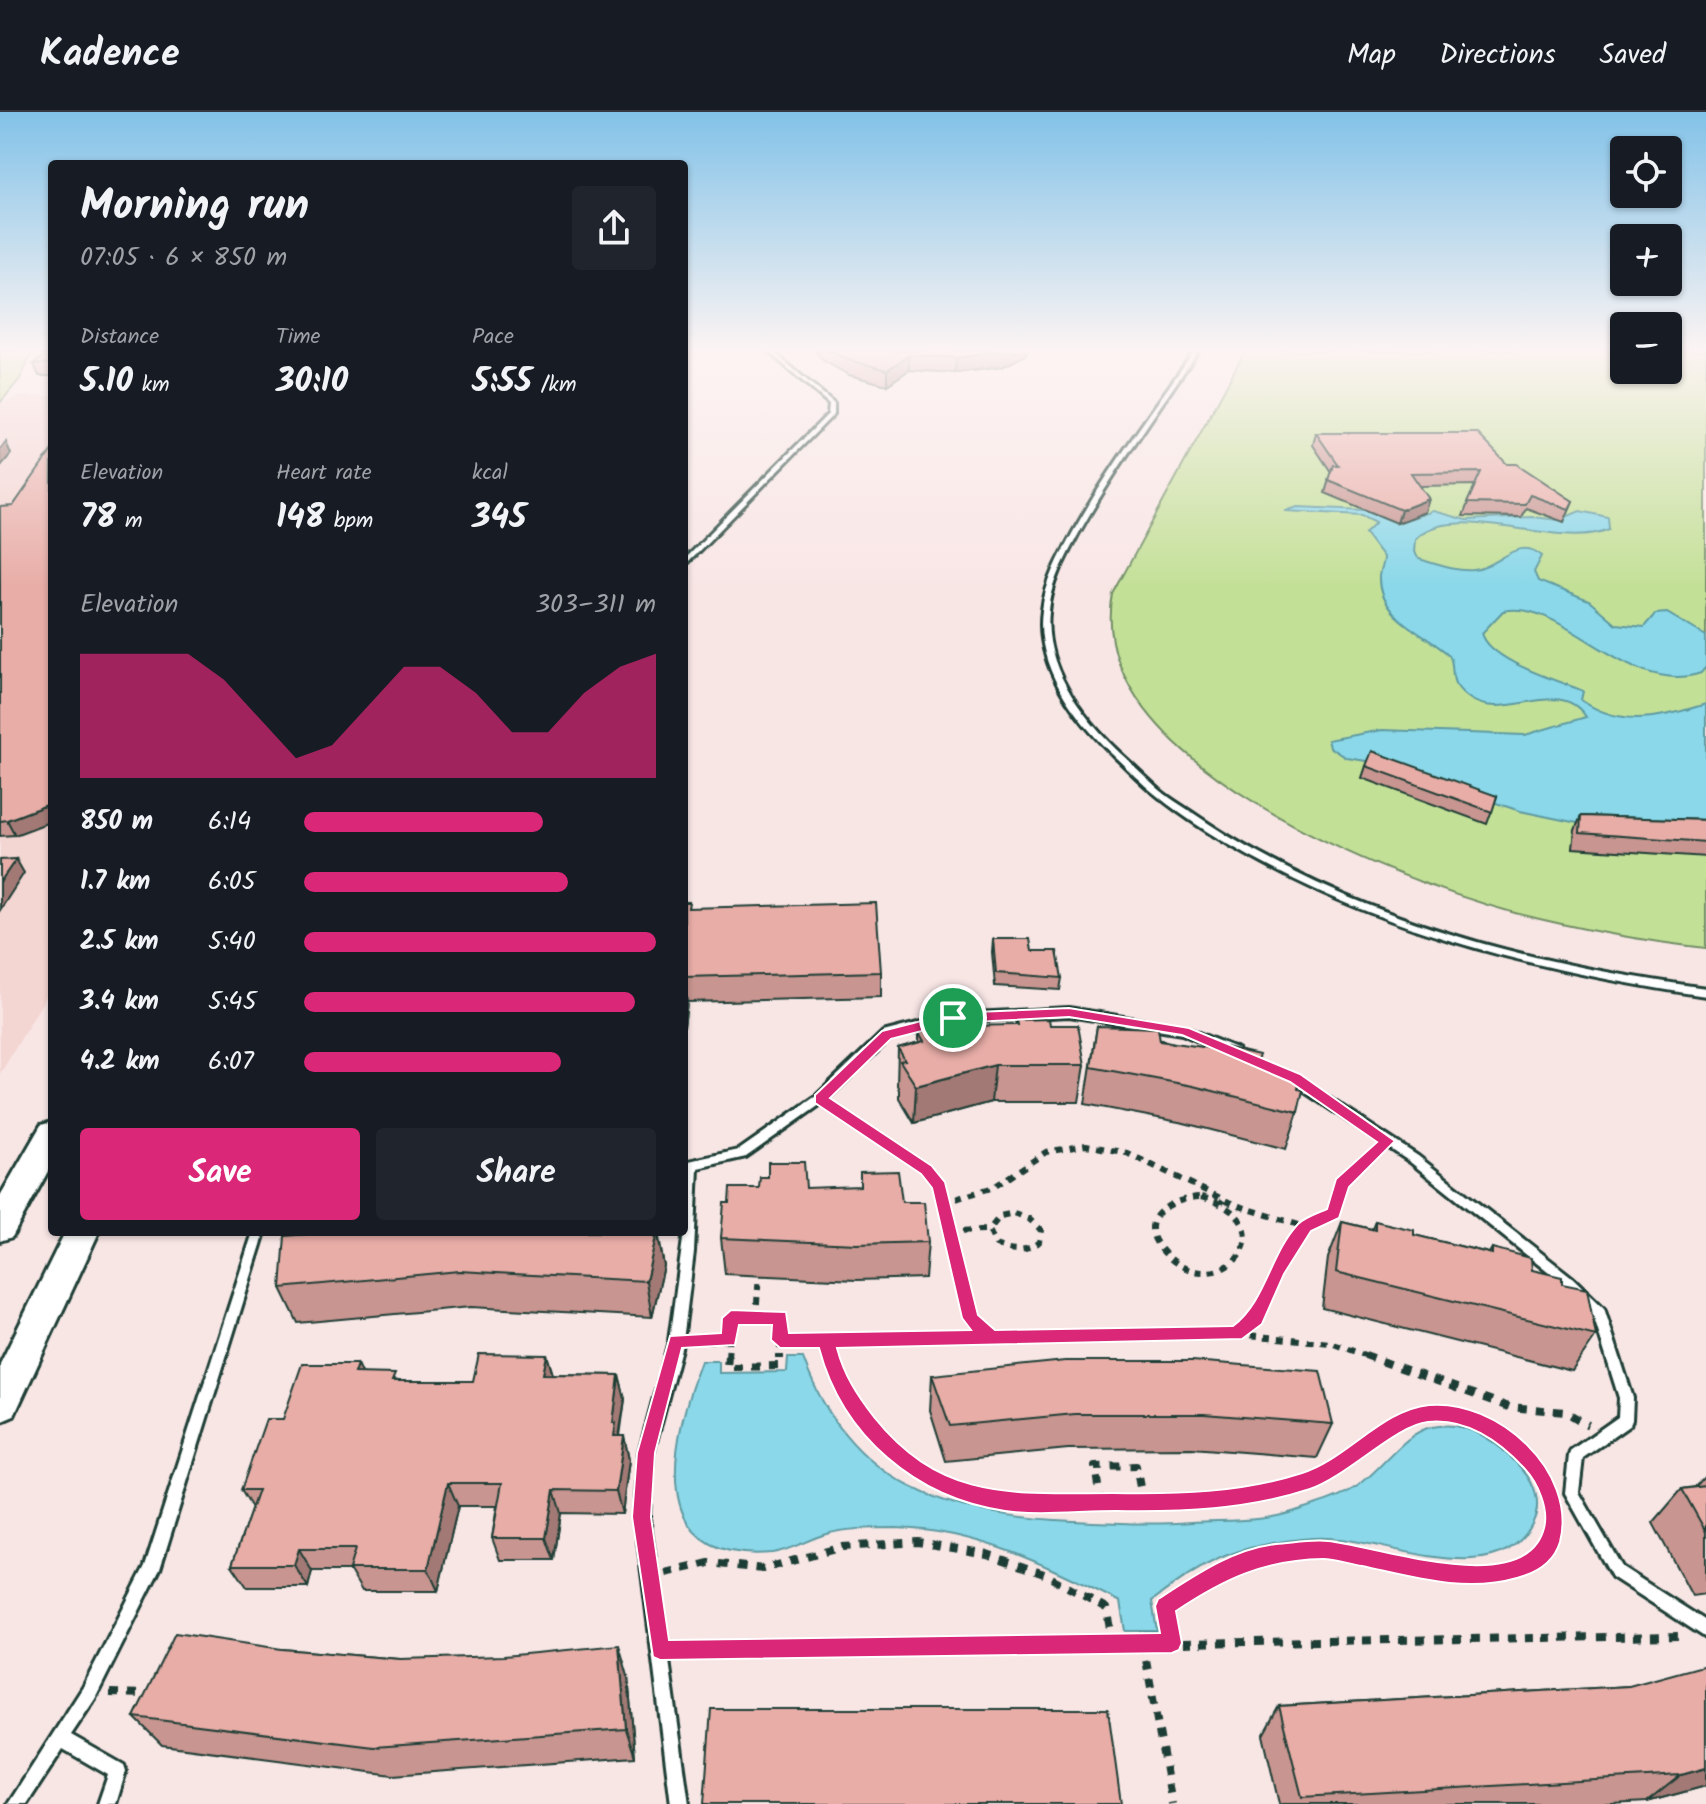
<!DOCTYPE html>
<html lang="en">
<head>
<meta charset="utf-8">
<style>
  :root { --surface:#171b24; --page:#20242c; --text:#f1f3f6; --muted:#9ea1a6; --line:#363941; --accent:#db2777 }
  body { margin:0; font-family:Kalam,sans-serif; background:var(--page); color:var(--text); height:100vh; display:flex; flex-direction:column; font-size:30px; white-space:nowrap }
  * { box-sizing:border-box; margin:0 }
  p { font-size:26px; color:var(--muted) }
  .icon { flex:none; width:44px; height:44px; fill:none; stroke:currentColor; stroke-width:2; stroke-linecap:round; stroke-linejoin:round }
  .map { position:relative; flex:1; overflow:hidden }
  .drawer { position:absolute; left:48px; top:48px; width:640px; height:1076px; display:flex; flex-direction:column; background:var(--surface); border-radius:8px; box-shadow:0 2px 6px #0004 }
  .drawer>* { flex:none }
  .controls { position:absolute; left:1610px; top:24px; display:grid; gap:16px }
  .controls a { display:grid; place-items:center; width:72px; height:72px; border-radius:8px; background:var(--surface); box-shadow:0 2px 6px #0004; font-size:40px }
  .pin { position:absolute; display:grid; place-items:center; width:68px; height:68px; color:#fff; margin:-34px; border:4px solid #fff; border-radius:50%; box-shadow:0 2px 8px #0007 }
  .round { display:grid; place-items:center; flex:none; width:84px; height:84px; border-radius:8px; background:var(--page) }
  .overview { display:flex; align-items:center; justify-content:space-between; height:136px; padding:0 32px }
  h1 { font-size:44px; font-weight:700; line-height:60px }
  .metrics { display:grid; grid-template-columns:repeat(3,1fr); gap:12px; height:136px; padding:8px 32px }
  .metrics div { display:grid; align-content:center }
  .metrics b { font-size:34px; font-weight:700 }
  .metrics small { font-size:22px; font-weight:400 }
  .metrics p { font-size:22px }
  .chart { height:224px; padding:16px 32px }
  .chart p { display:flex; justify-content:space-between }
  .chart svg { width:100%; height:144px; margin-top:8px; fill:var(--accent); opacity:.7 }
  .button { display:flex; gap:16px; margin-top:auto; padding:16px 32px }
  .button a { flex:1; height:92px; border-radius:8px; background:var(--accent); color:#fff; font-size:32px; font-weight:700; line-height:92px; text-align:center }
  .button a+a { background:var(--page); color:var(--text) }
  ul { padding:0 32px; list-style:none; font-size:26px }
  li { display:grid; grid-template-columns:128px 96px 1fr; align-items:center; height:60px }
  li i { height:20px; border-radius:10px; background:var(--accent) }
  header { display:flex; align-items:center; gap:48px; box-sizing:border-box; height:112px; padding:0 40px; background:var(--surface); border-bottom:2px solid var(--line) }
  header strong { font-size:38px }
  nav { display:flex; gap:44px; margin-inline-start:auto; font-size:28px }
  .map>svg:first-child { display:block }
  .built { fill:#f3d5d2 }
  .green { fill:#c3e097; stroke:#718e66; stroke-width:2 }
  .water { fill:#8ad8e9; stroke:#5f9aa1; stroke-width:2 }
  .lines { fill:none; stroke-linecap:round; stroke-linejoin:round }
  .lane-casing { stroke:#1f3d34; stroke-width:6 }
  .secondary-casing { stroke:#1f3d34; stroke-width:6 }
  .path-far1 { stroke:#1f3d34; stroke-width:6; stroke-dasharray:7 7; stroke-linecap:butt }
  .path { stroke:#1f3d34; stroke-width:8; stroke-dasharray:9 9; stroke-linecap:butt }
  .lane { fill:#fff; fill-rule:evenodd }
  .secondary { fill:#fff; fill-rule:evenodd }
  .wall { fill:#c89590; stroke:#1f3d34; stroke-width:2 }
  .shaded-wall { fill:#a27975; stroke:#1f3d34; stroke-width:2 }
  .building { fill:#e8ada7; stroke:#1f3d34; stroke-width:2 }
  .route { fill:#db2777; stroke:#fff; stroke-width:2; fill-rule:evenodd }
</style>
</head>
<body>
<header>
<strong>Kadence</strong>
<nav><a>Map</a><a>Directions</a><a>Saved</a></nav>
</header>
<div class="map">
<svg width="1706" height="1692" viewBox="0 0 1706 1692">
  <rect width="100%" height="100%" fill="#f8e6e5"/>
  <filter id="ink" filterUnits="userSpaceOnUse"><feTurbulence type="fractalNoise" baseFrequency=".0125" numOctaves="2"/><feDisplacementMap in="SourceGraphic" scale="16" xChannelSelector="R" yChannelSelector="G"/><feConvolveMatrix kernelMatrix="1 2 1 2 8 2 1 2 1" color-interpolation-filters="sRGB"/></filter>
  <g filter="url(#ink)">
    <polygon class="built" points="52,284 52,874 0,962 0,292 19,285"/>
    <g class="green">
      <polygon points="0,239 33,239 20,267 0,291"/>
      <path d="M1245,239H1624V258H1668V239H1706V836C1641,829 1578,817 1515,801C1391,767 1081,648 1113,482Z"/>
    </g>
    <g class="water">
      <path d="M1298,395L1365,398L1397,411L1433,399L1466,408L1532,405L1559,408L1580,399L1608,405L1609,417C1562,439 1450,387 1415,427L1414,440L1419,447C1436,452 1457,460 1474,458C1498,456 1519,422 1542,444L1534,460L1538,469L1589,489L1616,512L1644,515L1655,502L1667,501L1706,524V555L1701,561C1627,586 1563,485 1503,499L1482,521C1489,549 1557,568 1583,579L1581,588C1622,617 1663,605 1706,592V722L1582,712L1520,699L1373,650L1347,646L1330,635L1328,628L1382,618L1525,623L1586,605C1555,558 1493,625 1456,573C1450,564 1455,553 1449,543C1425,521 1377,506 1379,464C1380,457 1383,452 1383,445L1365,421L1376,410L1362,403L1285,399Z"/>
      <path d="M788,1246H803C850,1375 947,1403 1073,1409C1113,1411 1152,1413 1191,1410C1222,1408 1260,1410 1289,1401C1310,1394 1338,1387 1356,1375C1381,1359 1404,1320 1432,1315C1468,1307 1500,1331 1522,1357C1535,1372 1542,1392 1533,1410C1497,1487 1373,1420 1313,1426C1241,1432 1209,1445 1152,1489L1157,1519H1125L1120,1490C1049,1454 977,1418 896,1416C874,1416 844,1416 823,1423C807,1428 789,1439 772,1441C642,1452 672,1326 701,1249H719V1261L787,1260Z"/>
    </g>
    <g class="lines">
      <defs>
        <g id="lane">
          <polygon points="768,239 772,239 834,291 834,302 686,452 684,453 684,447 828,302 829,292"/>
          <path d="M1194,239H1198C1158,299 1114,358 1079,421C1066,445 1051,472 1049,500C1043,555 1083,606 1120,641C1134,653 1146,666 1160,678C1169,686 1180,692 1190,699C1215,716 1240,732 1267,746C1405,820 1552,855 1706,876V884C1552,861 1399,825 1262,751C1226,732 1186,708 1155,682C1141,671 1128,657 1115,645C1077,609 1034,555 1042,498C1045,471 1060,444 1073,420C1108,357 1153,298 1194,239Z"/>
          <polygon points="1069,896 1184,915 1238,937 1239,940 1238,943 1230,943 1182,922 1069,904 953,910 891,926 824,990 746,1045 698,1056 694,1140 683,1229 653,1341 649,1405 689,1692 671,1692 635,1405 639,1341 669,1229 684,1120 686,1059 684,1060 684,1050 739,1038 816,984 883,920 953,902"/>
          <polygon points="1289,960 1418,1044 1572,1165 1604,1196 1633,1286 1632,1308 1630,1313 1583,1346 1579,1380 1622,1455 1706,1509 1706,1526 1612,1465 1565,1381 1569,1343 1571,1338 1618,1305 1619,1286 1593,1203 1564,1173 1410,1050 1285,967 1284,964 1285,961"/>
          <polygon points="253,1120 265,1120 160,1457 95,1587 71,1623 124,1653 126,1659 116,1692 98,1692 108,1663 63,1637 27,1692 8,1692 83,1575 145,1454"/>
        </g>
        <g id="secondary">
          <polygon points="52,1010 52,1052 12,1125 0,1129 0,1084 41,1013"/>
          <polygon points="65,1120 99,1120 14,1304 0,1310 0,1252"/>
        </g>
      </defs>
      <use href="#lane" class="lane-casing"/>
      <use href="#secondary" class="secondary-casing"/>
      <g class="path-far1">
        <polyline points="833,996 927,1058 940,1074 970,1206 989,1224"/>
        <path d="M1201,1085C1298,1112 1215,1202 1161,1137C1134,1105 1173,1086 1201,1085Z"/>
        <polyline points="943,1091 994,1075 1046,1040 1086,1033 1127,1041 1233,1092 1305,1115"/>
        <polyline points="1221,1091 1223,1088"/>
        <path d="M1014,1101L1028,1106L1041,1118L1039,1130C1025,1141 1012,1139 996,1133L989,1118L1000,1104Z"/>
        <polyline points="949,1119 989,1118"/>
        <polyline points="756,1206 759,1161"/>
        <polyline points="1237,1222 1331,1231 1370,1245"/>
        <polyline points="780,1228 1236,1222 1256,1207 1277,1158 1305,1115 1334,1101 1342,1072 1376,1040"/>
        <polyline points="693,1229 729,1228"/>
        <polyline points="826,1229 831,1245"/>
        <polyline points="728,1245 731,1206 780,1206 780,1245"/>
      </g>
      <g class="path">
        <polyline points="728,1243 727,1255 780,1254 780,1243"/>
        <path d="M830,1243C840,1273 856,1298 878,1320C949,1396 1035,1393 1132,1392C1190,1391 1250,1390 1305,1369C1351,1352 1387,1302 1437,1300C1488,1299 1547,1347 1553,1398C1567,1515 1360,1434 1303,1438C1252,1442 1207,1467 1165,1494L1172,1531"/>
        <polyline points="1365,1243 1509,1295 1566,1300 1588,1313"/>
        <polyline points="1101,1392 1095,1355 1136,1354 1143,1391"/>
        <polyline points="666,1461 709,1451 763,1457 842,1435 918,1430 987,1442 1044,1462 1106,1496 1113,1532"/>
        <polyline points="1143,1531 1172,1692"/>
        <polyline points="679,1538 1681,1524"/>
        <polyline points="110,1581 148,1582"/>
      </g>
      <use href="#lane" class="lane"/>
      <use href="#secondary" class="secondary"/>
    </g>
    <g class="wall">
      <polygon points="41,239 52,239 52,264 39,264 34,252 47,241 42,242"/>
      <polygon points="815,239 1028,239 1024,244 1002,255 955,261 909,258 887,273 849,263 824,249"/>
      <polygon points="1316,321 1507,352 1573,389 1564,410 1526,396 1521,405 1463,404 1475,373 1420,374 1425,400 1397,411 1325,381 1331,360 1313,333"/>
      <polygon points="0,395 15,723 0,724"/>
      <polygon points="1366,654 1497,684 1487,712 1362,666"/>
      <polygon points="1581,704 1706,708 1706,745 1573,736 1575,718"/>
      <polygon points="684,790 689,796 881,860 881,885 687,890 684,915"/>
      <polygon points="993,827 1032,839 1062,866 1060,878 995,874 992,840"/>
      <polygon points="1016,908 1050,913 1085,953 1079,990 991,990 914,1011 899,986 899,978 897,973 898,936 919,930 919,920 1015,913"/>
      <polygon points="1097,914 1257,949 1298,977 1298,1000 1286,1037 1184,1011 1085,992"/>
      <polygon points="806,1076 902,1090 928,1130 925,1166 857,1168 725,1162 721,1126 729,1091"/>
      <polygon points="1375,1109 1414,1123 1489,1141 1492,1136 1532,1158 1562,1172 1596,1224 1572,1259 1322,1196 1328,1146 1342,1110 1372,1117"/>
      <polygon points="330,1120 658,1120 664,1154 652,1205 471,1195 298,1211 281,1176"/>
      <polygon points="547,1243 553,1262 619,1263 625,1287 620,1324 624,1324 629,1348 622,1402 561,1401 554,1448 500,1448 492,1426 497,1394 458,1394 438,1479 362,1479 350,1459 312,1459 308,1475 247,1475 232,1453 252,1396 241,1378 283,1307 361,1261 398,1269 473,1269"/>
      <polygon points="932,1263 1333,1312 1317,1346 1192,1336 1068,1337 946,1349 930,1298"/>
      <polygon points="1706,1363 1706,1482 1692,1484 1653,1411 1682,1377 1695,1375"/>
      <polygon points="282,1537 400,1547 628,1564 635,1645 393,1663 162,1633 134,1605"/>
      <polygon points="1629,1574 1706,1674 1647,1690 1612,1692 1279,1692 1263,1623 1279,1594"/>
    </g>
    <g class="shaded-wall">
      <polygon points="1006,239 1028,239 1024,244 1002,255 955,261 956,246"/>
      <polygon points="909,243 909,258 887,273 887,258"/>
      <polygon points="6,330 11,342 0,355 0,337"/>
      <polygon points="1429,387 1425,400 1397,411 1401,398"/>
      <polygon points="52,691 52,709 15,723 7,708"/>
      <polygon points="16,747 24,761 0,798 0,770"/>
      <polygon points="684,866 687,890 684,915"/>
      <polygon points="995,953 991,990 914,1011 916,974"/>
      <polygon points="657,1120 664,1154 652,1205 646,1169"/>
      <polygon points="547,1243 554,1267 543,1262"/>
      <polygon points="357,1252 368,1276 354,1261"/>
      <polygon points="619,1263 625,1287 619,1325 614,1324 613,1311"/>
      <polygon points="624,1324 629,1348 622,1402 616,1379"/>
      <polygon points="448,1371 458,1394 438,1479 428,1457"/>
      <polygon points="554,1378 561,1401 554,1448 546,1426"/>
      <polygon points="299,1437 312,1459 308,1475 294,1453"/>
      <polygon points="619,1533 628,1564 635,1645 626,1617"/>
      <polygon points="1706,1656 1706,1674 1647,1690 1681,1663"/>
    </g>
    <g class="building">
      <polygon points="50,239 52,239 52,252 34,252"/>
      <polygon points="831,239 1006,239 956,246 909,243 887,258 849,248"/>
      <polygon points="1316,321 1477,321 1507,352 1517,352 1573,389 1569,397 1530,383 1525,392 1467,391 1481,360 1411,361 1429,387 1401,398 1328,368 1333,353 1338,353"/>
      <polygon points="52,338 52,691 7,708 0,709 0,395 13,394"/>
      <polygon points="1372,639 1497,684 1492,700 1366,654"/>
      <polygon points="1581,704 1706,708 1706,730 1580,721"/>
      <polygon points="16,747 0,770 0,748"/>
      <polygon points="684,790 689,790 688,796 876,791 881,860 684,865"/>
      <polygon points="993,827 1030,827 1032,839 1057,839 1062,866 996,861"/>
      <polygon points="1049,907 1050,913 1078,913 1085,953 995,953 916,974 900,949 905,948 898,936 924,929 919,920 957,910 959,914 1017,913 1016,908"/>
      <polygon points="1097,914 1158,916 1160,929 1225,938 1225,935 1259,943 1257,949 1300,965 1298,977 1303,978 1298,1000 1193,974 1091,955"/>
      <polygon points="768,1050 804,1050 806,1076 860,1074 860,1060 898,1059 902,1090 924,1090 928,1130 857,1132 721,1126 724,1091 729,1091 730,1076 759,1076 760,1065 768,1065"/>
      <polygon points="1375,1109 1414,1118 1414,1123 1492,1142 1492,1136 1531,1146 1532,1158 1562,1165 1562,1172 1587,1177 1596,1224 1336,1160 1342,1110 1375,1118"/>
      <polygon points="330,1120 657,1120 646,1169 459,1159 281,1176 285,1124"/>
      <polygon points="479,1242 547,1243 543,1262 619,1263 613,1311 616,1311 614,1324 624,1324 616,1379 554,1378 546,1426 492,1426 502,1371 448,1371 428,1457 349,1457 355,1437 299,1437 294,1453 232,1453 258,1378 241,1378 266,1307 283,1307 302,1252 357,1252 354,1261 395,1262 392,1269 473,1269"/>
      <polygon points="1065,1249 1192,1249 1320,1259 1333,1312 1204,1302 1075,1302 950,1314 932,1263"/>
      <polygon points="1706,1374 1706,1420 1682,1377"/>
      <polygon points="175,1521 282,1537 400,1547 504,1544 619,1533 626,1617 374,1635 134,1605"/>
      <polygon points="1706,1553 1706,1656 1681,1663 1302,1685 1279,1594 1629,1574"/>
      <polygon points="711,1597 1108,1597 1121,1692 704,1692"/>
    </g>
  </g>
  <linearGradient id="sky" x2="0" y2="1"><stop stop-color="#82c2e8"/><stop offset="0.5" stop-color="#fcf4f3"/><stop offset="1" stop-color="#fcf4f3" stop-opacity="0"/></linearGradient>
  <rect width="1706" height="475" fill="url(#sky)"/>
  <path class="route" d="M1069,896L1189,916L1300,962L1395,1029L1349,1075L1339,1106L1311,1119L1284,1162L1262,1212L1242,1227L837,1236C844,1263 857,1283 874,1305C942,1390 1014,1381 1113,1381C1178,1382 1240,1381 1302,1361C1347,1347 1381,1298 1429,1293C1497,1287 1578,1359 1560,1430C1554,1450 1536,1461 1517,1466C1465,1481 1413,1465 1362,1454C1349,1452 1335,1447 1323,1447C1264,1448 1224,1467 1176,1499L1182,1531L1179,1538L1172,1541L660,1548L653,1545L632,1405L637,1341L670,1224L721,1221L722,1206L731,1198L786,1200L789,1221L971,1218L962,1206L932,1076L921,1062L815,991V983L882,919L953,901ZM1069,905L1182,923L1290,970L1377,1030L1336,1067L1327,1097C1318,1101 1305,1105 1298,1112C1270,1142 1266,1189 1233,1214L995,1218L978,1203L945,1070L932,1054L830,986L891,927L953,911ZM739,1213H772L771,1228L780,1236H819C842,1324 916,1386 1005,1399C1040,1404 1080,1399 1116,1399C1182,1400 1246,1398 1310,1377C1348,1364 1396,1313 1428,1310C1467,1306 1499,1329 1524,1356C1538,1371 1549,1397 1544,1416C1526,1488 1378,1434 1328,1429C1312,1427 1292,1431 1276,1432C1232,1437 1194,1464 1158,1487L1155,1494L1160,1521L669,1528L651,1405L655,1341L682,1236L735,1233Z"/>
</svg>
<div class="controls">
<a><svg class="icon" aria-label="locate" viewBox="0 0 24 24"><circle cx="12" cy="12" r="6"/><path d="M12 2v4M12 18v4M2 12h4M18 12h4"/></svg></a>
<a>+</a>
<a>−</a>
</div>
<div class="pin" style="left:953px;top:906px;background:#1e9e55"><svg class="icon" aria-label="arrive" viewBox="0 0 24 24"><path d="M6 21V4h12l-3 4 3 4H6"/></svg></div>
<section class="drawer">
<div class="overview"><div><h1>Morning run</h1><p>07:05 · 6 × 850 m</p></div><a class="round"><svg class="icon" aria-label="share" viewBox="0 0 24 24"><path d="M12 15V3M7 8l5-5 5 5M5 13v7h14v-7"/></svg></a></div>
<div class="metrics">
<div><p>Distance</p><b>5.10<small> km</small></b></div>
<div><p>Time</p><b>30:10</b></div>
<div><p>Pace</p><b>5:55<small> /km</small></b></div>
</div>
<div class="metrics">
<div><p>Elevation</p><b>78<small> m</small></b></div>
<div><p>Heart rate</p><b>148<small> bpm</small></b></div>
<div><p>kcal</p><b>345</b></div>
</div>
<div class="chart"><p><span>Elevation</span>303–311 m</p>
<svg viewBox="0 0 160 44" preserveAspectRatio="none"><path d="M0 44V6L10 6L20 6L30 6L40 14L50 26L60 38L70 34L80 22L90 10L100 10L110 18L120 30L130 30L140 18L150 10L160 6V44z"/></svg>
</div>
<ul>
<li><b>850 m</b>6:14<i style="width:68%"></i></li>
<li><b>1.7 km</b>6:05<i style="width:75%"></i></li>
<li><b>2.5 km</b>5:40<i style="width:100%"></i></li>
<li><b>3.4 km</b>5:45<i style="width:94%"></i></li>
<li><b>4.2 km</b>6:07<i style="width:73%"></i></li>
</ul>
<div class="button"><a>Save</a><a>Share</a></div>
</section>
</div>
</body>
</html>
